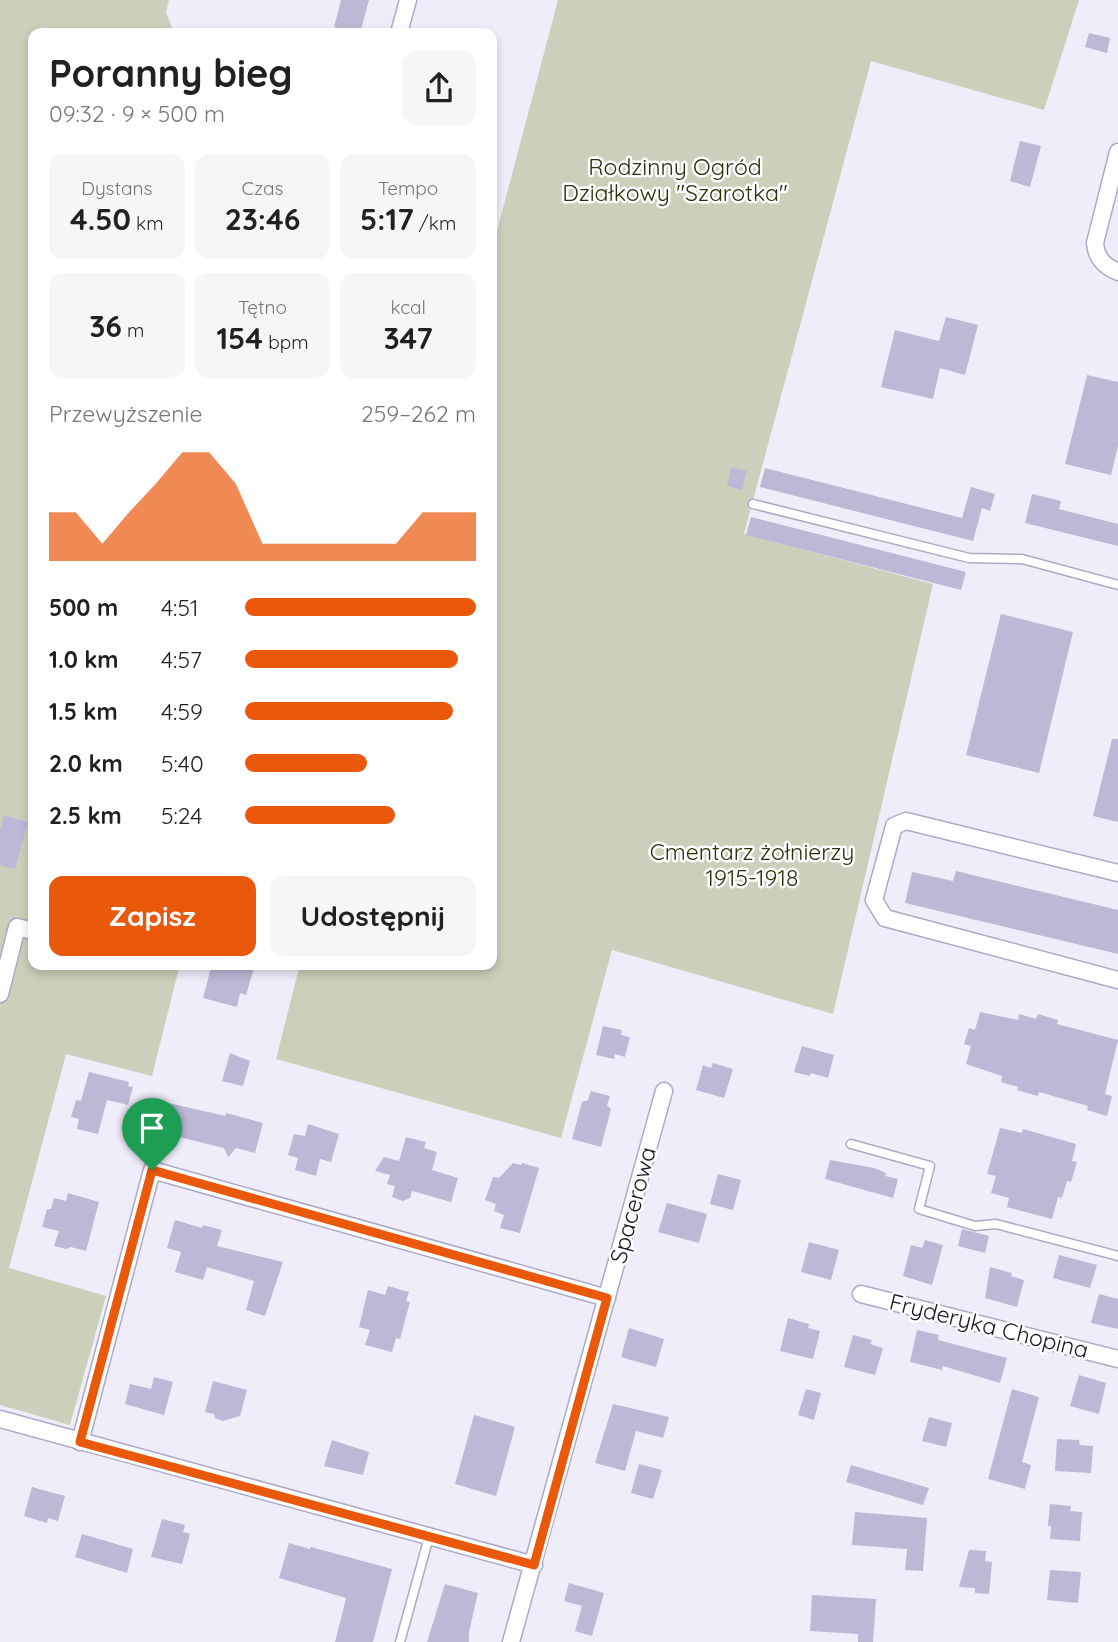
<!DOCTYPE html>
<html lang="pl">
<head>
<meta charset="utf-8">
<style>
  :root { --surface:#fff; --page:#f6f6f6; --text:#202124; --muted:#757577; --accent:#ea580c }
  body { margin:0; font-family:Quicksand,sans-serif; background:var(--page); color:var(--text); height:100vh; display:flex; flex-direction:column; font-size:26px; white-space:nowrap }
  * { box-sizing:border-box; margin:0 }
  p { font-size:23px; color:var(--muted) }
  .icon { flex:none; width:38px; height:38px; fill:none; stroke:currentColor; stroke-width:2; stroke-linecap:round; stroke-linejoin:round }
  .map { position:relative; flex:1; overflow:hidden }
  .side { position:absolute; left:28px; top:28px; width:469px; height:942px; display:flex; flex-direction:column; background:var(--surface); border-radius:14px; box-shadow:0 4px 10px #0003 }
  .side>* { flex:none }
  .pin { position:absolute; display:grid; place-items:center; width:60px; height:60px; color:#fff; margin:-72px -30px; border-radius:50% 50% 50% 0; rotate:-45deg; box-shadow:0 0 7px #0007 }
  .pin .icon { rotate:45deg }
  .round { display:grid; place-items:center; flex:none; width:74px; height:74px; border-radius:14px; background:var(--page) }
  .headline { display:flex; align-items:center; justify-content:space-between; height:119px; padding:0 21px }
  h1 { font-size:38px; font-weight:800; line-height:52px }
  .stats { display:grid; grid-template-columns:repeat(3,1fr); gap:10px; height:119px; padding:7px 21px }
  .stats div { display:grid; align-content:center; border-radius:14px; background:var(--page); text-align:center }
  .stats b { font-size:30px; font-weight:800 }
  .stats small { font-size:19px; font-weight:400 }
  .stats p { font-size:19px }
  .chart { height:196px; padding:14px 21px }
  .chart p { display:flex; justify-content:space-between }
  .chart svg { width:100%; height:126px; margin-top:7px; fill:var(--accent); opacity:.7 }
  .primary-button { display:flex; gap:14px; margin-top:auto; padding:14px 21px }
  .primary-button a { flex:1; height:80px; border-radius:14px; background:var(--accent); color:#fff; font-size:28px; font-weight:800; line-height:80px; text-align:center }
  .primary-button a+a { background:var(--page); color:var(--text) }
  ul { padding:0 21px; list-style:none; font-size:23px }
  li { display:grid; grid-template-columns:112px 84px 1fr; align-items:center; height:52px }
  li i { height:18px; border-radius:9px; background:var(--accent) }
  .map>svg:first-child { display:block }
  .green { fill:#ccd0ba }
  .building { fill:#bdb8d6 }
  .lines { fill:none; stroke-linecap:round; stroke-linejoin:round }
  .service-casing { stroke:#aea9c7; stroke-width:11 }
  .minor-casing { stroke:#aea9c7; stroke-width:19 }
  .service { stroke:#fff; stroke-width:8 }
  .minor { stroke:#fff; stroke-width:16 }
  .route-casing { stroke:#fff; stroke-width:14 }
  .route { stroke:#ea580c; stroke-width:9 }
  .labels { text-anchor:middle; stroke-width:5; stroke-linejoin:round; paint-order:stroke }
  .park-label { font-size:23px; fill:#2c3006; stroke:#fff }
  .street-label { font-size:23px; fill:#171520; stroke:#fff }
</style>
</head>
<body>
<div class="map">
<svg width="1118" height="1642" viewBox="0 0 1118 1642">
  <rect width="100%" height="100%" fill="#efedfa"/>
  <g class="green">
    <polygon points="0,0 169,0 166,12 174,33 33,33 33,964 180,964 152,1076 66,1054 9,1268 106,1296 70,1425 0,1405"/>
    <polygon points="558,0 1079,0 1044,110 871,61 744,534 933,584 833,1014 612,950 561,1138 276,1059 300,964 492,964 492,250"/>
  </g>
  <g class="building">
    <polygon points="341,0 369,0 360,33 352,31 345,33 342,29 334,27"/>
    <polygon points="1089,33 1110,38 1107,53 1085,47"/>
    <polygon points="1020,141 1041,146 1030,187 1010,181"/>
    <polygon points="946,317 978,325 965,375 940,368 933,399 881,387 895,330 939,341"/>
    <polygon points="1087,375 1118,382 1118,446 1111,475 1065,464"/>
    <polygon points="731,467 747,471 742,490 727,486"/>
    <polygon points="765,468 962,518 971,487 995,494 990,511 982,508 973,541 760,487"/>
    <polygon points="1032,494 1061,501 1059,509 1118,524 1118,546 1025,523"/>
    <polygon points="751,517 966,572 961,590 746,535"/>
    <polygon points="1001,614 1073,632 1039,773 966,755"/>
    <polygon points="1112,739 1118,739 1118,822 1093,816"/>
    <polygon points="4,815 28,822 15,869 0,865 0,830"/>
    <polygon points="956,871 1118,910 1118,954 905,903 912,872 953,881"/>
    <polygon points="212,964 240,964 254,968 246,995 240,993 237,1007 203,998"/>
    <polygon points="980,1012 1018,1020 1019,1014 1036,1019 1038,1014 1058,1020 1057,1024 1118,1040 1105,1094 1112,1096 1107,1116 1087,1110 1088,1106 1039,1092 1038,1096 1017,1090 1018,1087 1001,1082 1002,1076 966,1064 971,1046 964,1044 969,1028 975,1030"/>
    <polygon points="603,1026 622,1030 621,1035 630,1037 625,1057 615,1054 614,1059 596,1055"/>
    <polygon points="802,1046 834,1055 828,1078 811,1073 810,1076 794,1072"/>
    <polygon points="230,1053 250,1061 243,1086 222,1081"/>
    <polygon points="713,1063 733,1069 724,1098 696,1090 703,1065 711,1068"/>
    <polygon points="89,1072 129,1082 128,1086 133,1087 128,1105 107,1100 98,1134 77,1129 79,1119 71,1117 76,1100 81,1101"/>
    <polygon points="591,1091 610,1096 607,1105 611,1109 601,1147 572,1139 582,1102 588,1100"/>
    <polygon points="160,1101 225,1116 226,1113 263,1123 255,1153 236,1148 228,1157 224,1148 175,1136 175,1133 153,1126"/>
    <polygon points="308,1124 339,1134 331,1162 320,1159 316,1176 295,1170 298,1158 288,1155 294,1134 305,1136"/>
    <polygon points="1000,1128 1022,1133 1023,1129 1076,1144 1072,1161 1077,1162 1071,1182 1067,1181 1062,1198 1058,1197 1052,1219 1007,1207 1009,1198 991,1193 996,1176 987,1174"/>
    <polygon points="406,1137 426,1142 424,1148 437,1152 432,1170 458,1178 451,1202 412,1191 410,1198 403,1201 392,1197 395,1186 387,1184 390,1175 375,1171 384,1157 399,1161"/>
    <polygon points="830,1160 874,1168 886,1173 885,1176 898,1179 893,1198 825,1179"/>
    <polygon points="513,1163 521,1165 522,1163 539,1168 520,1233 500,1228 504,1215 494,1211 496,1204 485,1200 493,1177 499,1178"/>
    <polygon points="718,1174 741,1180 733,1210 710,1204"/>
    <polygon points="68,1193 99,1202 86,1251 71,1247 66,1249 54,1246 59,1231 42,1227 47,1209 51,1209 54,1198 66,1201"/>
    <polygon points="667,1203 707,1214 699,1243 658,1232"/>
    <polygon points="175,1220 202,1228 203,1225 222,1230 217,1246 283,1262 265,1316 246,1310 254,1281 207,1267 203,1280 175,1272 181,1252 167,1248"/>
    <polygon points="962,1229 989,1236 985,1253 958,1246"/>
    <polygon points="925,1240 943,1245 932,1285 903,1276 911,1245 922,1248"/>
    <polygon points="809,1242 839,1250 831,1280 801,1272"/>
    <polygon points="1059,1255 1097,1265 1090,1288 1053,1278"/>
    <polygon points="990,1267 1012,1273 1011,1276 1024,1280 1017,1307 985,1298"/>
    <polygon points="388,1286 409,1292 406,1301 410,1302 400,1339 396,1338 392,1352 365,1345 370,1330 359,1327 368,1290 385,1295"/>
    <polygon points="1099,1294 1118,1299 1118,1329 1091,1323"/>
    <polygon points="788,1318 809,1324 808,1328 820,1331 813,1359 780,1351"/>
    <polygon points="629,1328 664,1339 656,1367 621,1357"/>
    <polygon points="917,1330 939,1335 938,1340 1007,1358 1000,1383 943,1366 942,1370 910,1362"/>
    <polygon points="853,1335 872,1340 870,1344 883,1348 875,1375 844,1367"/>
    <polygon points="1079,1375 1106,1383 1099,1414 1070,1406"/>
    <polygon points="154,1377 173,1382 164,1415 125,1404 130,1384 151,1389"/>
    <polygon points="213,1381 247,1390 240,1416 223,1421 215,1418 214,1414 205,1412"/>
    <polygon points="806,1389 821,1393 814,1420 798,1415"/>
    <polygon points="1012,1389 1039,1397 1022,1462 1031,1465 1025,1489 988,1479"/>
    <polygon points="613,1404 669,1417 663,1438 636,1431 625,1471 595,1463"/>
    <polygon points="474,1415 515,1427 496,1496 455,1484"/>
    <polygon points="929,1417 952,1423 946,1447 922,1441"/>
    <polygon points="1057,1439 1079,1440 1080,1445 1093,1446 1091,1473 1055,1471"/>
    <polygon points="332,1440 369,1452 363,1475 324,1466"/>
    <polygon points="639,1464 662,1470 653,1499 631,1493"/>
    <polygon points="851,1465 929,1488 923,1505 846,1482"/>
    <polygon points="32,1487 65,1496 58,1521 48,1518 47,1523 24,1516"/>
    <polygon points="1050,1504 1071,1506 1070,1511 1082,1512 1080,1541 1050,1539 1051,1526 1048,1526"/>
    <polygon points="855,1512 927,1518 923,1571 905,1570 907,1549 852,1545"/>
    <polygon points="162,1519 185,1525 183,1532 190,1534 182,1564 151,1557"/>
    <polygon points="82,1534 133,1549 127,1573 75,1557"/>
    <polygon points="289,1543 310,1549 311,1547 392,1569 373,1642 335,1642 346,1598 279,1578"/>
    <polygon points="969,1550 986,1551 985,1561 992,1562 989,1594 975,1593 975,1588 959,1587"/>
    <polygon points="1050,1570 1081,1572 1078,1603 1047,1600"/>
    <polygon points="569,1583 604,1593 592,1636 575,1631 582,1606 564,1601"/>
    <polygon points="445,1584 478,1593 469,1632 469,1642 427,1642"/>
    <polygon points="812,1595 876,1599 873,1642 858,1642 858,1634 810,1631"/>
  </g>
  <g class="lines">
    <defs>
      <g id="service">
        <polyline points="753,504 969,558 1022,559 1118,585"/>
        <polyline points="851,1144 930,1166 919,1209 975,1226 996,1224 1118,1256"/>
        <polyline points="400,1642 429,1537"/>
      </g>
      <g id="minor">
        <polyline points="399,33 408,0"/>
        <path d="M1118,152L1095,243C1096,258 1104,266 1118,272"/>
        <polyline points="1118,873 906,821 894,826 874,900 885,918 1118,980"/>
        <polyline points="0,994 17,927 33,931"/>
        <polyline points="861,1294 1118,1359"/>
        <polyline points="0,1419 534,1565"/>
        <polyline points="80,1442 152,1170 607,1298"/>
        <polyline points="511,1642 664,1091"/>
      </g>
    </defs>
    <use href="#service" class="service-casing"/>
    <use href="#minor" class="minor-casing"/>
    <use href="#service" class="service"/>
    <use href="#minor" class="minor"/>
  </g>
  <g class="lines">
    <defs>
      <polygon id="route" points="152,1170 607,1298 534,1565 80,1442"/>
    </defs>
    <use href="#route" class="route-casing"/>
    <use href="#route" class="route"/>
  </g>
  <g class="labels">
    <g class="park-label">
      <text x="675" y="175">Rodzinny Ogród<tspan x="675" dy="26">Działkowy "Szarotka"</tspan></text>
      <text x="752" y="860">Cmentarz żołnierzy<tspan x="752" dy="26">1915-1918</tspan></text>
    </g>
    <g class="street-label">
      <text transform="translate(633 1205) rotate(-75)" y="8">Spacerowa</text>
      <text transform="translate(989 1326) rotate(14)" y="8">Fryderyka Chopina</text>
    </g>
  </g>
</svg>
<div class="pin" style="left:152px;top:1170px;background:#1e9e55"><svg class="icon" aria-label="arrive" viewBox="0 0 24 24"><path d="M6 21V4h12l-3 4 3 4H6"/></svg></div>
<section class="side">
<div class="headline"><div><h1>Poranny bieg</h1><p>09:32 · 9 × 500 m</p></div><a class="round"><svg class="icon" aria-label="share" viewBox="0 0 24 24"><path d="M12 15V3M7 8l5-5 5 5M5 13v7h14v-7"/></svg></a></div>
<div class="stats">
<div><p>Dystans</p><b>4.50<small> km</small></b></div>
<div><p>Czas</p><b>23:46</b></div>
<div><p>Tempo</p><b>5:17<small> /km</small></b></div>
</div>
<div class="stats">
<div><b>36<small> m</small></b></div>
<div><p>Tętno</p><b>154<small> bpm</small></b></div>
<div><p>kcal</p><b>347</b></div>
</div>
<div class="chart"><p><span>Przewyższenie</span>259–262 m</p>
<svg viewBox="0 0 160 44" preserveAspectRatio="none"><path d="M0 44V27L10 27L20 38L30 27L40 17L50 6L60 6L70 17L80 38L90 38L100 38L110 38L120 38L130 38L140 27L150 27L160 27V44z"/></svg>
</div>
<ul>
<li><b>500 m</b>4:51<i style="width:100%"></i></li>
<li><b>1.0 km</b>4:57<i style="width:92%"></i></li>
<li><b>1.5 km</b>4:59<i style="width:90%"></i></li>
<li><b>2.0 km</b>5:40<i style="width:53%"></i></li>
<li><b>2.5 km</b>5:24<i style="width:65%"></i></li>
</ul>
<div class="primary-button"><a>Zapisz</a><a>Udostępnij</a></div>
</section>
</div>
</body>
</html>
